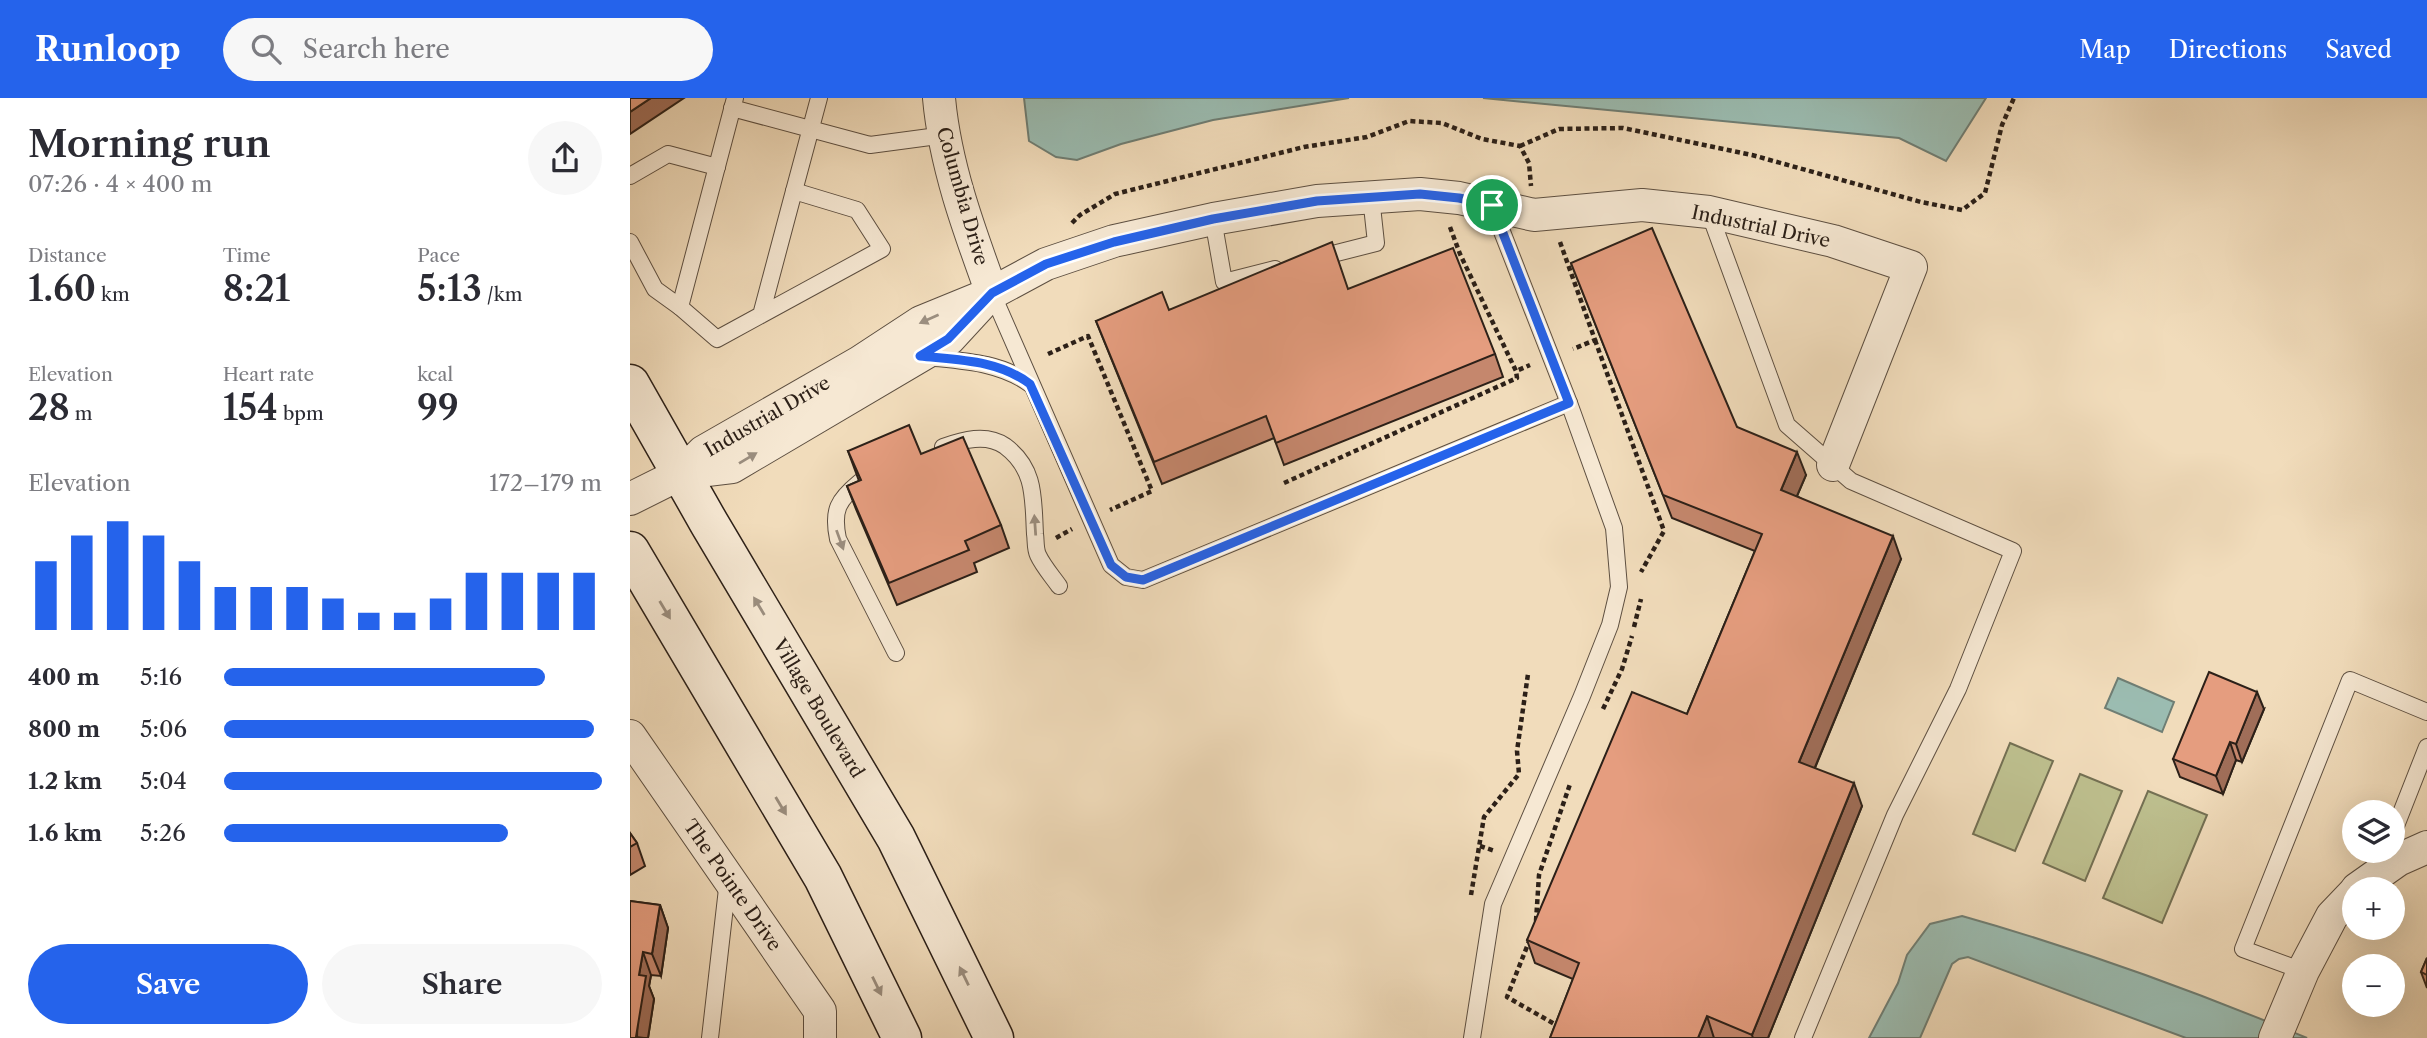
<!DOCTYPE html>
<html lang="en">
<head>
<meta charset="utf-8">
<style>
  :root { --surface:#fff; --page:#f7f7f7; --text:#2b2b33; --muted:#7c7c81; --accent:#2563eb }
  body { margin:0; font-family:"Libre Caslon Text",serif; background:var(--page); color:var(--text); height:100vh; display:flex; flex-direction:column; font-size:26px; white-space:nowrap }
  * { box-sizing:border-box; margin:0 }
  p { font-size:23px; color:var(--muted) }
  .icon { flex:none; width:38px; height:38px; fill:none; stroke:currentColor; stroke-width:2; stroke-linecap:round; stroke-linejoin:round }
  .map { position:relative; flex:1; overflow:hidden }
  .drawer { display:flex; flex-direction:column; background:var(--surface); width:630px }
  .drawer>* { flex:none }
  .controls { position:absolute; left:1712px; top:702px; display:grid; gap:14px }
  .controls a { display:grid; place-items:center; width:63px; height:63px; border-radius:50%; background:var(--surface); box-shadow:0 7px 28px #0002; font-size:35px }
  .pin { position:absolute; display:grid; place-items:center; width:60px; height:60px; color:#fff; margin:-30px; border:4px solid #fff; border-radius:50%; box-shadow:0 2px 7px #0007 }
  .round { display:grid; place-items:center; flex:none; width:74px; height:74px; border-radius:37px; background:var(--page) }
  .summary { display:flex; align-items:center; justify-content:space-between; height:119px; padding:0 28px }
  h1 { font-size:38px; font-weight:600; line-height:52px }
  .stats { display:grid; grid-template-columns:repeat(3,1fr); gap:10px; height:119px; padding:7px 28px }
  .stats div { display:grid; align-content:center }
  .stats b { font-size:35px; font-weight:600 }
  .stats small { font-size:19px; font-weight:400 }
  .stats p { font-size:19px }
  .chart { height:196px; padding:14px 28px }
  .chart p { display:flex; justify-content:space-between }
  .chart svg { width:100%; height:126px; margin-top:7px; stroke:var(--accent); stroke-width:6 }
  .action { display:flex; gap:14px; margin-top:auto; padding:14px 28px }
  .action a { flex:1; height:80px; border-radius:42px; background:var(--accent); color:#fff; font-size:28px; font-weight:600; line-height:80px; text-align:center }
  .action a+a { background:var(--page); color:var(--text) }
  ul { padding:0 28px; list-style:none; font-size:23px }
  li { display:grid; grid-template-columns:112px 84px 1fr; align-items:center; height:52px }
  li i { height:18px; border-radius:9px; background:var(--accent) }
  header { display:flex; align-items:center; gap:42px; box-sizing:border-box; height:98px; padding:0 35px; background:var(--accent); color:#fff }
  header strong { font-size:33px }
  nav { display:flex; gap:38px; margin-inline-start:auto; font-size:24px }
  .search { width:490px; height:63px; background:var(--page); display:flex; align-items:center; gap:18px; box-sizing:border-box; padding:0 24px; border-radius:38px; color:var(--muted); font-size:26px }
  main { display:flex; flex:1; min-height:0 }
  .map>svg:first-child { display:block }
  .green { fill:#bdbf8e; stroke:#747053; stroke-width:2 }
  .water { fill:#9bbcb1; stroke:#6f7e74; stroke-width:2 }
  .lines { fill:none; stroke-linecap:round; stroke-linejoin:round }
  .lane-casing { stroke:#5d4f41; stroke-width:18 }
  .street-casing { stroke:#5d4f41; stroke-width:34 }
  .secondary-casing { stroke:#2c2018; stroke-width:41 }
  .path { stroke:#2c2018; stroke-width:4.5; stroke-dasharray:5 3.5; stroke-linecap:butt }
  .lane { stroke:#f6e8d3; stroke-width:16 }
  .street { stroke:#f6e8d3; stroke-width:32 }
  .secondary { stroke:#f6e8d3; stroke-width:38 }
  .wall { fill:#c5876d; stroke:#2c2018; stroke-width:2 }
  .shaded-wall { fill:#a06e59; stroke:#2c2018; stroke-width:2 }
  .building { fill:#e59d7f; stroke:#2c2018; stroke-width:2 }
  .oneway { fill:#9b8e7f }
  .route-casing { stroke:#fff; stroke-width:14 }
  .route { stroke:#2563eb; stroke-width:9 }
  .labels { text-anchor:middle; stroke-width:7; stroke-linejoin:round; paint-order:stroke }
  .street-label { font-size:19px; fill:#2c2018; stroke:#f6e8d3 }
</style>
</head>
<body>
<header>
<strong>Runloop</strong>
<div class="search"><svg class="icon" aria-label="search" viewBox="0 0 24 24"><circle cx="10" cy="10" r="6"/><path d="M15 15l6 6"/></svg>Search here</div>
<nav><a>Map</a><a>Directions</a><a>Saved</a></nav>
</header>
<main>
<section class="drawer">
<div class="summary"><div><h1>Morning run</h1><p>07:26 · 4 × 400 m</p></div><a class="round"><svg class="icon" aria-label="share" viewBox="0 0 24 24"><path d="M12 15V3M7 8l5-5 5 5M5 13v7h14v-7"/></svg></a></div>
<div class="stats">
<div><p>Distance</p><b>1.60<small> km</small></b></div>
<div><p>Time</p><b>8:21</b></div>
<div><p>Pace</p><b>5:13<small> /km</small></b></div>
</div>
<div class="stats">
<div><p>Elevation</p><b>28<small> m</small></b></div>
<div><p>Heart rate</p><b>154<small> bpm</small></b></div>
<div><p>kcal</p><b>99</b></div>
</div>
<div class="chart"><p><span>Elevation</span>172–179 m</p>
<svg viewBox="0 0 160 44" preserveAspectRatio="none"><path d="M5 44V20M15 44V11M25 44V6M35 44V11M45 44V20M55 44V29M65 44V29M75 44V29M85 44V33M95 44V38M105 44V38M115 44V33M125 44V24M135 44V24M145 44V24M155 44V24"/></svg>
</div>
<ul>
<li><b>400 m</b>5:16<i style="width:85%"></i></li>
<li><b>800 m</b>5:06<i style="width:98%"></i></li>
<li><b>1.2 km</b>5:04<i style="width:100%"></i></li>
<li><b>1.6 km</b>5:26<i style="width:75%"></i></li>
</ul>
<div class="action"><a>Save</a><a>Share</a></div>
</section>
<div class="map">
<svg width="1797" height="940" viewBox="0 0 1797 940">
  <rect width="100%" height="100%" fill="#f1dcbb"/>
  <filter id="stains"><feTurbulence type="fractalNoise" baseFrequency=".00286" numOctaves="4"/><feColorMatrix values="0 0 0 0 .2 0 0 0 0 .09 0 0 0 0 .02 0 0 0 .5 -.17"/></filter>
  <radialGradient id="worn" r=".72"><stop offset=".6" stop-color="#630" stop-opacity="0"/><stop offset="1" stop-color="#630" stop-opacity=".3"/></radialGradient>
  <g class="green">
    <polygon points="1380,645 1423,663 1385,753 1343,736"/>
    <polygon points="1450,676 1492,693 1455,783 1413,765"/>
    <polygon points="1518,693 1577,717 1532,825 1473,800"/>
  </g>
  <g class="water">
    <polygon points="394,0 719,0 583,22 491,46 447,62 426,59 399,43"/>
    <polygon points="853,0 1356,0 1316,63 1269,40"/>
    <polygon points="1488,580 1544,604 1532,634 1475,610"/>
    <path d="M1332,818C1449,851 1565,893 1677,940H1556L1338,859L1329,861L1322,866L1290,940H1239L1268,885L1277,857L1300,826Z"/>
  </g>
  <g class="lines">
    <defs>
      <g id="lane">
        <polyline points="105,0 50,209 87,241 252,151 227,112 164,93 131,217"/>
        <polyline points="102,10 240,47 315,37"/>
        <polyline points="0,78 38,56 87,69"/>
        <polyline points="164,93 189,0"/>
        <polyline points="1079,114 1157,327 1221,383 1383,453 1328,591 1265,717 1173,940"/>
        <polyline points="583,121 594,184 645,171"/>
        <polyline points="0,144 25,191 50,209"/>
        <polyline points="687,160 746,145 741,99"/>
        <polyline points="362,195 481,467 496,479 513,482 939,305"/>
        <path d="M296,259C333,263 370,264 400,286"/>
        <path d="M313,349C333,342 356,335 375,348C406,371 403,401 405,436C406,442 405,451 408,457C413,468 422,478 429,488"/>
        <path d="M230,384C208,402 202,412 208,441L266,555"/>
        <polyline points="1762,738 1797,649"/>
        <polyline points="1673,873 1613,851 1720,582 1797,614"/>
        <polyline points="80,940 98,782"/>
        <polyline points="842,940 863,806 952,598 980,527 989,489 984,430 939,305 862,108"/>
      </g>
      <g id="street">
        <path d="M309,0C315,67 339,132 362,195"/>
        <polyline points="52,375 102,369 319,241 354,203"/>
        <polyline points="0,401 52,375 73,354 230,264 291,224 362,195 416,166 484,143 583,121 687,103 790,96 829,100 904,117 1012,107 1079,114 1203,143 1281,169 1203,367"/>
        <polyline points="0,638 190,913 190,940"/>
        <polyline points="1727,791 1768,762 1797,749"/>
        <polyline points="1645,940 1673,873 1702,818 1724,795"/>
      </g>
      <g id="secondary">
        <polyline points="0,286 79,425 266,740 364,940"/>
        <polyline points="0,453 193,779 272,940"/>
      </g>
    </defs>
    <use href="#lane" class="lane-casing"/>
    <use href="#street" class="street-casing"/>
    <use href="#secondary" class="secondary-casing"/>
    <g class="path">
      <polyline points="890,48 929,31 993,30 1122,57 1291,104 1332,112 1355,95 1372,27 1384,0"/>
      <polyline points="442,125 450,117 485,96 674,49 737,39 779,23 812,25 852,41 890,48 899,65 901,88"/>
      <polyline points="820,129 830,156 886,273 900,267"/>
      <polyline points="930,144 965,242 943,251"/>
      <polyline points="965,242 1034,433 1011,474"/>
      <polyline points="418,256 458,238 522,393 480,412"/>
      <polyline points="654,385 887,280 886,273"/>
      <polyline points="426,440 442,431"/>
      <polyline points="1004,529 1011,501"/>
      <polyline points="973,611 992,571 1002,538"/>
      <polyline points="850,748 865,753"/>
      <polyline points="841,797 854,719 889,676 887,653 898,576"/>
      <polyline points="906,823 909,777 940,686"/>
      <polyline points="900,841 877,899 928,928"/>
    </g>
    <use href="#lane" class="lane"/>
    <use href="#street" class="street"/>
    <use href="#secondary" class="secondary"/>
  </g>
  <g class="wall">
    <polygon points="941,165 1107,329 1176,377 1167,398 1271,461 1185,670 1232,708 1138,940 920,940 943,881 905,865 897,842 1057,616 1125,453 1042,420"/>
    <polygon points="719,191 865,256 873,279 654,367 644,340 532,386 466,223 539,212"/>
    <polygon points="218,353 291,356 371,427 379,450 344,465 347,474 267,507 226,411 217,388 229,383"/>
    <polygon points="1634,611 1612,664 1606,662 1593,696 1550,679 1543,661"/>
    <polygon points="0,735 7,745 15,768 0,777"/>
    <polygon points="0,803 30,807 38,830 31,878 21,877 19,888 24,901 18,940"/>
    <polygon points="1797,860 1797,890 1791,874"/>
  </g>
  <g class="shaded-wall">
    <polygon points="21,0 54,0 0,36 0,14"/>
    <polygon points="1167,354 1176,377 1160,414 1151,392"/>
    <polygon points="1263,438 1271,461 1178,686 1169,664"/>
    <polygon points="1627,594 1634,611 1612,664 1606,646"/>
    <polygon points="1600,644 1606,662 1593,696 1586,678"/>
    <polygon points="1224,685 1232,708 1138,940 1123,940 1122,937"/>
    <polygon points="30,807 38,830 31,878 22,856"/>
    <polygon points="13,854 21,877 19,888 24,901 18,940 7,940 9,877"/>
    <polygon points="1077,918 1084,940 1068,940"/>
  </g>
  <g class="building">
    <polygon points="0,0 21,0 0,14"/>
    <polygon points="1022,130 1107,329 1167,354 1151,392 1263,438 1169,664 1224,685 1122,937 1077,918 1068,940 920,940 949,865 897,842 1002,594 1057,616 1132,436 1033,397 941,165"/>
    <polygon points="702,144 718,191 823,150 865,256 646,345 636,318 524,364 466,223 532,194 539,212"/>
    <polygon points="279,327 291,356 333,339 371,427 335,443 339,452 259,485 217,388 231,382 218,353"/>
    <polygon points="1579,574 1627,594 1606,646 1600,644 1586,678 1543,661"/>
    <polygon points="0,735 7,745 0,749"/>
    <polygon points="0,803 30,807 22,856 13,854 9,877 16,878 6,939 14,940 0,940"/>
    <polygon points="1797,860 1797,877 1791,874"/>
  </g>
  <defs><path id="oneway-solid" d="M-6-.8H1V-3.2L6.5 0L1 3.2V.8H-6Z" transform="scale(1.75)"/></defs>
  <g class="oneway">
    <use href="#oneway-solid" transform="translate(299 221) rotate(156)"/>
    <use href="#oneway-solid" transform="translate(118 360) rotate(-31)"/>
    <use href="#oneway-solid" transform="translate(405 427) rotate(-94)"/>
    <use href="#oneway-solid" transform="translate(210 442) rotate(70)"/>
    <use href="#oneway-solid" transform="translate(129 508) rotate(-121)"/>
    <use href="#oneway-solid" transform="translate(35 512) rotate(59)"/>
    <use href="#oneway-solid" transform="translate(151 708) rotate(59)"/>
    <use href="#oneway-solid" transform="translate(334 878) rotate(-116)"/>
    <use href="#oneway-solid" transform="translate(247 888) rotate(64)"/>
  </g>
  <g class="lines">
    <defs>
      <path id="route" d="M790,96L829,100L862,107L939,305L513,482L496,479L481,467L400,286C368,262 330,262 290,258L318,241L362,195L416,166L484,144L583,121L687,103Z"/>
    </defs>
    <use href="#route" class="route-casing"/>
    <use href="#route" class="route"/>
  </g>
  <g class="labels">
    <g class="street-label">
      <text transform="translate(333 98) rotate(74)" y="7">Columbia Drive</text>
      <text transform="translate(1131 128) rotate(12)" y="7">Industrial Drive</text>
      <text transform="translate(137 318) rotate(-30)" y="7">Industrial Drive</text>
      <text transform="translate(189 610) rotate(59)" y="7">Village Boulevard</text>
      <text transform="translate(103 787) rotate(55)" y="7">The Pointe Drive</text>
    </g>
  </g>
  <rect width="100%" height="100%" filter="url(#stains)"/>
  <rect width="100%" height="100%" fill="url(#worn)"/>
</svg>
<div class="controls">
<a><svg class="icon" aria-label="layers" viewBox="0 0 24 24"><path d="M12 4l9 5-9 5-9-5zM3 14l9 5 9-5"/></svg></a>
<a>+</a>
<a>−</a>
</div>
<div class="pin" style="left:862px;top:107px;background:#1e9e55"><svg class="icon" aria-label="arrive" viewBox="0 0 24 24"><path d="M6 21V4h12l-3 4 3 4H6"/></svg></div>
</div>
</main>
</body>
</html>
